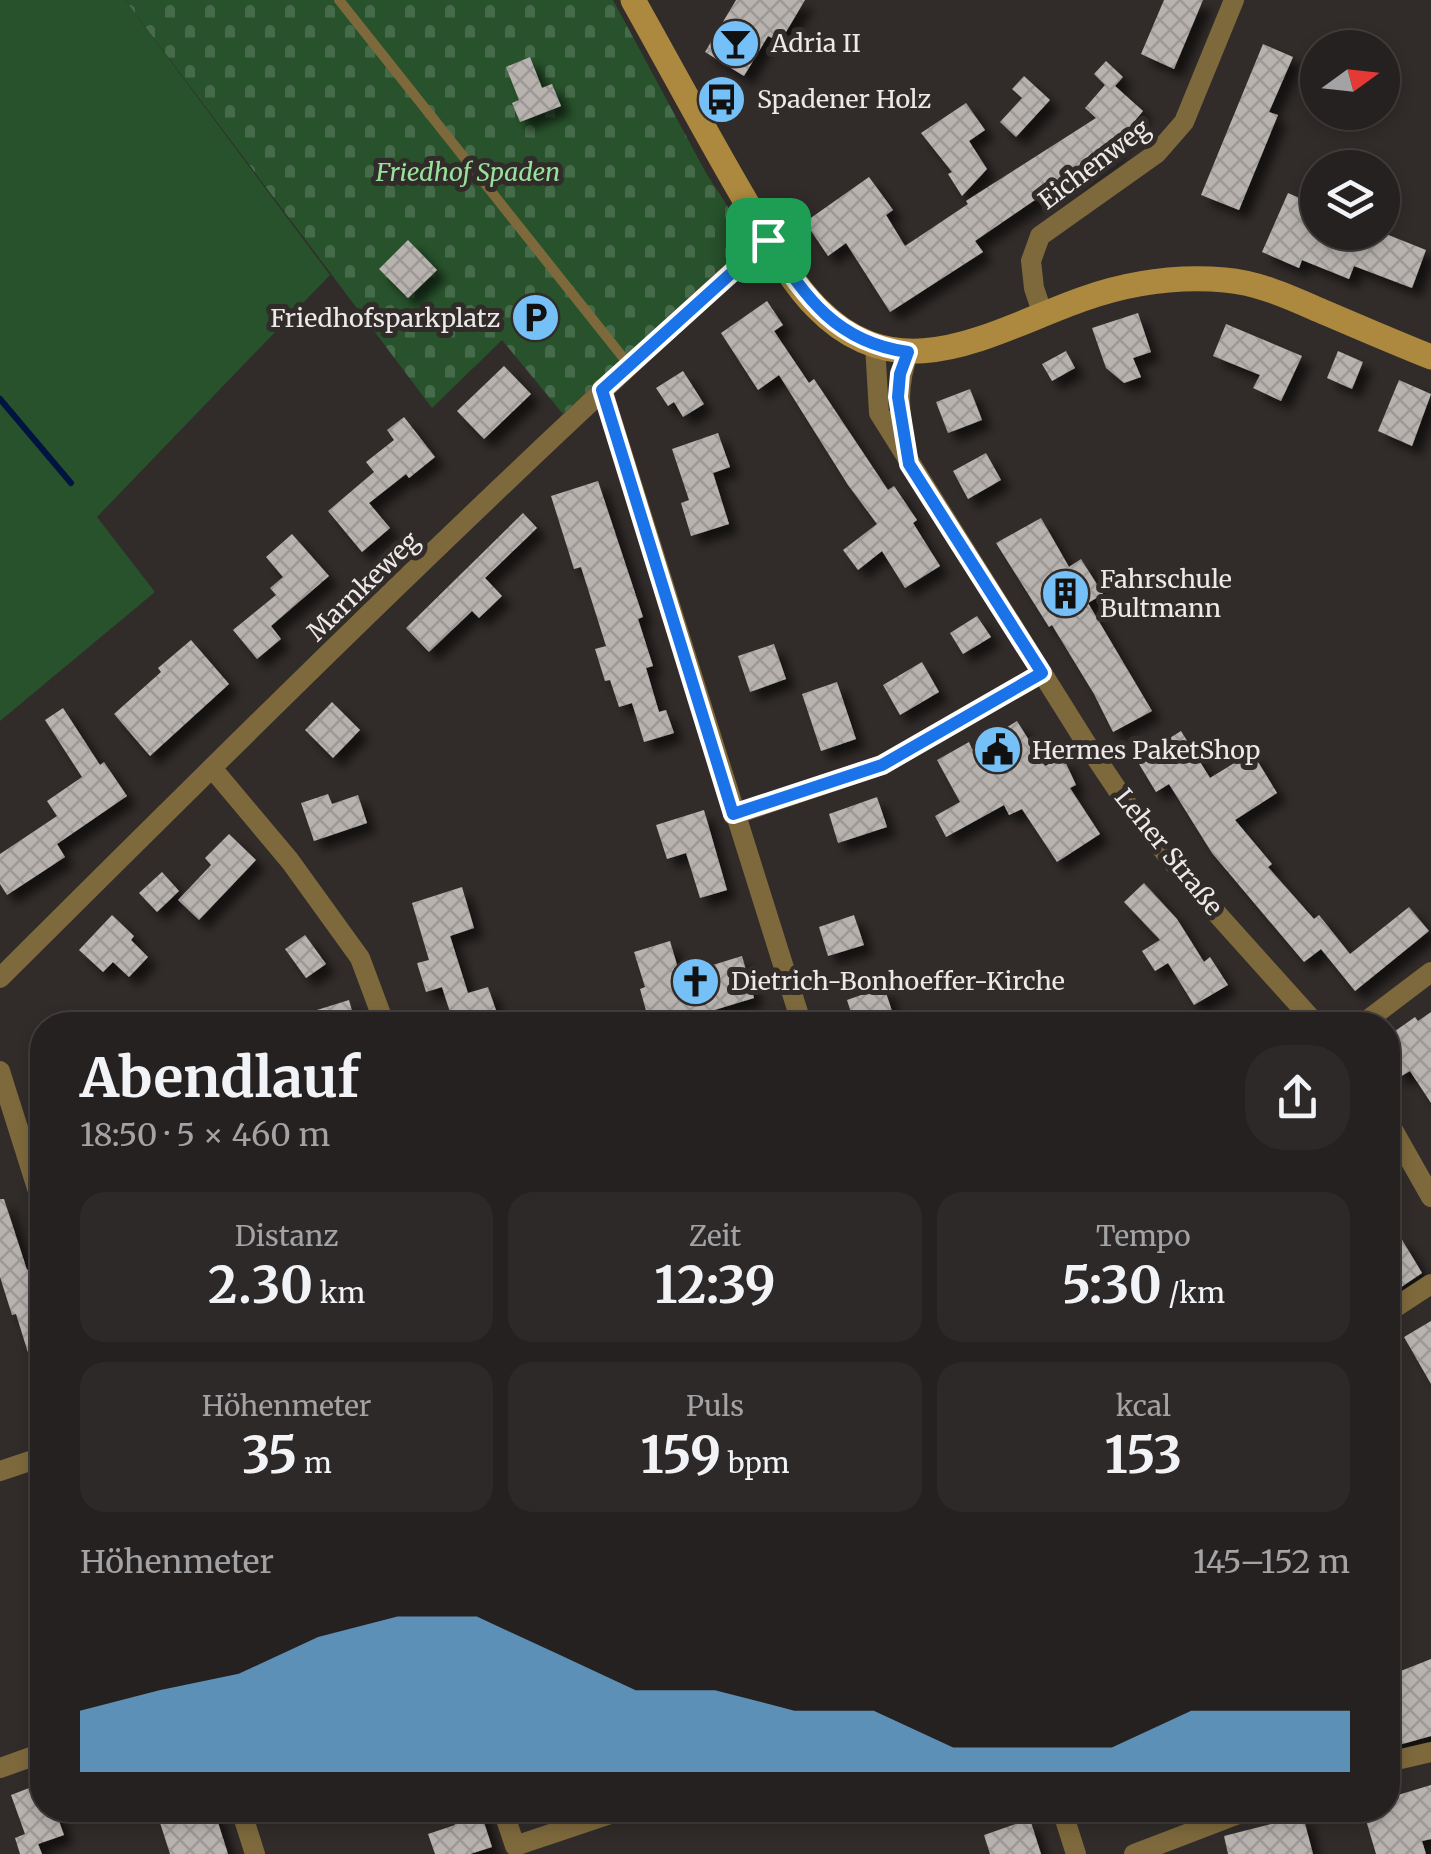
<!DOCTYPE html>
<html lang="de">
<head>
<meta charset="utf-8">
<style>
  :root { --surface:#252120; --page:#2d2929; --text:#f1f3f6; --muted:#a3a3a5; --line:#423e3e; --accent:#75c0f6 }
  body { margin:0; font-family:Merriweather,serif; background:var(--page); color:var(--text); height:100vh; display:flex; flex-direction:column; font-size:38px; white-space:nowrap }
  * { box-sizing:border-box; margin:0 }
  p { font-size:32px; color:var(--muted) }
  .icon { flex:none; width:55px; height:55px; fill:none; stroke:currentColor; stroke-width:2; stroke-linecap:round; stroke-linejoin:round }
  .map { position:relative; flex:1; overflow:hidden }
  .panel { position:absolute; left:30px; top:1012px; width:1370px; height:810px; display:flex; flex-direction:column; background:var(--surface); border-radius:40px; box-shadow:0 5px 15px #0003,0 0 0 2px var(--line) }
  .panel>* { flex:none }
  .needle { width:65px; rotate:75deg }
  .buttons { position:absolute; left:1300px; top:30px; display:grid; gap:20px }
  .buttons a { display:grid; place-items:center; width:100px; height:100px; border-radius:50%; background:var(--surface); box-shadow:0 5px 15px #0003,0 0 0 2px var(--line); font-size:50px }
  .pin { position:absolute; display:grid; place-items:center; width:85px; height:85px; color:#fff; margin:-42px; border-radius:20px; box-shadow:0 5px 15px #0006 }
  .round { display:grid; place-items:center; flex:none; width:105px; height:105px; border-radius:40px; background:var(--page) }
  .head { display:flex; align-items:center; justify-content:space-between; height:170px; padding:0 50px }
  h1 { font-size:55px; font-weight:700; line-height:75px }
  .metrics { display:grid; grid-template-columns:repeat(3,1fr); gap:15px; height:170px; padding:10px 50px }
  .metrics div { display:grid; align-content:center; border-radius:25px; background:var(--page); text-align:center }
  .metrics b { font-size:50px; font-weight:700 }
  .metrics small { font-size:28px; font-weight:400 }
  .metrics p { font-size:28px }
  .chart { height:280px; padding:20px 50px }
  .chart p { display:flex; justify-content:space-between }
  .chart svg { width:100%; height:180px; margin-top:10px; fill:var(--accent); opacity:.7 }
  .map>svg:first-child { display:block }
  .grass { fill:#27522b }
  .cemetery { fill:url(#cemetery-stones) }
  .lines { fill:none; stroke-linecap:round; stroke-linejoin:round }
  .stream { stroke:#001441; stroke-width:6 }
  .building { fill:url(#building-cross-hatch); filter:url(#shadow) }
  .lane { stroke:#7e693c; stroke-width:10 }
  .street { stroke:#7e693c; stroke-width:20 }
  .secondary { stroke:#ac893e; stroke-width:25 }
  .route-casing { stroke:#fff; stroke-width:20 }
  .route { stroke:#1a73e8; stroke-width:12 }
  .labels { text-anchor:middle; stroke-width:10; stroke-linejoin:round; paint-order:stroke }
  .poi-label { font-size:25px; fill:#ece9e8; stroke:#312c2a; text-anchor:start }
  .street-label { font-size:25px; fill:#ece9e8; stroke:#312c2a }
  .park-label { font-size:25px; font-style:italic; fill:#98e29d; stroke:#312c2a }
</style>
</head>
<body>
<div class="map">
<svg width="1431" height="1854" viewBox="0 0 1431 1854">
  <defs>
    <pattern id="cemetery-stones" width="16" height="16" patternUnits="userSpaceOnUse" patternTransform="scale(2.5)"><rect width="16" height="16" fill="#27522b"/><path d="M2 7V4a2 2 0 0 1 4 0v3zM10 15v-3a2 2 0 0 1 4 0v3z" fill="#466b4a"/></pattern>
    <pattern id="building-cross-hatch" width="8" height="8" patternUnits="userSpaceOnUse" patternTransform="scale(2.5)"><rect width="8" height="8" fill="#b8b3af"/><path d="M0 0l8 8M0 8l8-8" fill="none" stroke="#9c9895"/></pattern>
    <filter id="shadow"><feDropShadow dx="9" dy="9" stdDeviation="5" flood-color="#0009"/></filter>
  </defs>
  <rect width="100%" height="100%" fill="#312c2a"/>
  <polygon class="grass" points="0,0 125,0 330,275 97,517 155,592 0,721"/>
  <polygon class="cemetery" points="125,0 613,0 706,173 750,241 563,414 502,340 432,408"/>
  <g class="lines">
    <polyline class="stream" points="0,399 71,483"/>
  </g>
  <g class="building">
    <polygon points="736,0 805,0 780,42 768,36 744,76 705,52"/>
    <polygon points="1164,0 1203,0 1174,69 1141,54"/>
    <polygon points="1263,44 1293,57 1269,112 1278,115 1239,210 1201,195"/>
    <polygon points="530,57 542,88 552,84 561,106 520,122 512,103 519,100 506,67"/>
    <polygon points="1106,61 1123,77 1115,86 1143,111 1113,147 1115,150 1071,179 1070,176 975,241 983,252 890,312 846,243 828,256 805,222 869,177 893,210 886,215 905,246 968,204 966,201 1096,118 1085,108 1105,85 1094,74"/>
    <polygon points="1024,76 1050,100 1016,137 1000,122 1022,98 1012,89"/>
    <polygon points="966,103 985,130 969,141 987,169 962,196 948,174 952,172 921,133"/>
    <polygon points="1288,193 1318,206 1318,232 1381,232 1426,250 1412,288 1354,266 1349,279 1302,260 1299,268 1262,252"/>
    <polygon points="408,240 437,270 408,298 379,269"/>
    <polygon points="767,301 783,325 774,331 809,383 814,379 888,490 894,486 917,520 913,523 940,566 905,588 882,551 858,570 843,550 877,524 848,485 779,375 758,390 721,333"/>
    <polygon points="1138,313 1151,352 1133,358 1141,377 1124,383 1106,368 1092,328"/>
    <polygon points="1226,324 1302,356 1281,401 1253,388 1260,375 1213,356"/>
    <polygon points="1066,351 1075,368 1052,381 1042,364"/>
    <polygon points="1338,351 1363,362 1352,389 1327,378"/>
    <polygon points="504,366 531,394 484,439 457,411"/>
    <polygon points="683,371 704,404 683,417 674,402 668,406 656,388"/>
    <polygon points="1399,380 1431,394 1412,446 1378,431"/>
    <polygon points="970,389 982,420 948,433 936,402"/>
    <polygon points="404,417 435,457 409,478 406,474 369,503 390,528 362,552 328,511 374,472 366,462 394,440 387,430"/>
    <polygon points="718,433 730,467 713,473 729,524 691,536 681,503 689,500 672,449"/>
    <polygon points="986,453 1001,480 968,499 953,471"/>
    <polygon points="598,481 643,617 638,619 653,666 646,668 659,712 666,710 674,733 644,742 632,703 619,707 610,680 605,681 595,649 606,646 581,567 574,569 551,496"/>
    <polygon points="523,513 537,528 485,578 502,596 479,618 472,611 429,652 406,628"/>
    <polygon points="1041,518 1069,567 1081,559 1103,594 1088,603 1152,711 1113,732 1094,694 1052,625 1049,627 996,543"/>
    <polygon points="292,534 329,576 271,626 281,639 257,659 233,630 276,595 270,588 283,577 266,557"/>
    <polygon points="977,616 991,637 963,654 950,633"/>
    <polygon points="191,640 229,684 150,756 114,714 161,672 158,668"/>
    <polygon points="774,644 786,679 750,692 738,656"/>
    <polygon points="922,662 939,692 900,715 883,685"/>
    <polygon points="837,682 856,739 821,751 802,694"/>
    <polygon points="332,702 360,730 333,758 305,730"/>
    <polygon points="63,708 100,765 104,762 127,796 57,844 65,857 7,895 0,884 0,854 57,816 47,801 82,777 45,720"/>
    <polygon points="1017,721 1045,766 1063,757 1076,785 1070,788 1100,834 1057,862 1022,809 1009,815 1004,805 946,837 935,816 960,802 937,760 969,742 972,749"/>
    <polygon points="1181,731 1210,778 1252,752 1277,793 1235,820 1272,864 1268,867 1314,919 1319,915 1350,954 1409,907 1429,931 1355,991 1321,949 1304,962 1212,853 1169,784 1156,792 1136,759"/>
    <polygon points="328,794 332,804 358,795 367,823 314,841 301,803"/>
    <polygon points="877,797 887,827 838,843 829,814"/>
    <polygon points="704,810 727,890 700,898 686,853 667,859 656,825"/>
    <polygon points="229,834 256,860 199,920 178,900 211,865 205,858"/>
    <polygon points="162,872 179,891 157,912 139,893"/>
    <polygon points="1144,883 1177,919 1204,962 1210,957 1228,985 1194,1005 1168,963 1155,971 1142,951 1160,940 1124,902"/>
    <polygon points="462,887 474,928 450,936 468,993 488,987 498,1016 468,1025 454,1025 442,987 426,992 417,963 429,960 412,903"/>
    <polygon points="112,915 134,936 131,940 148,957 129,977 113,962 103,972 79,950"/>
    <polygon points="854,915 864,945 828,956 819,927"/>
    <polygon points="305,935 326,964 306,978 285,949"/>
    <polygon points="670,941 680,975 742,956 754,998 688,1018 690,1025 650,1025 640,989 645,987 634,952"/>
    <polygon points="884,987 895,1020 879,1025 855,1025 847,1000"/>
    <polygon points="349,1000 356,1025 322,1025 317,1010"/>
    <polygon points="1431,1012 1431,1103 1410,1071 1400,1077 1388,1058 1388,1036 1415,1017 1418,1021"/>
    <polygon points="0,1199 4,1199 27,1270 39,1266 42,1276 42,1384 38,1385 16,1314 12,1315 0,1277"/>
    <polygon points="1401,1238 1422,1273 1388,1296 1388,1246"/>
    <polygon points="1431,1321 1431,1384 1404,1337"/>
    <polygon points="1431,1659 1431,1736 1388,1748 1388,1716 1397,1713 1388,1689 1388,1676"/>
    <polygon points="42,1783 42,1810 55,1810 64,1835 38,1844 42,1854 20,1854 15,1838 25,1834 11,1795"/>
    <polygon points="1431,1785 1431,1839 1422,1841 1426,1854 1376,1854 1363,1810 1388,1810 1388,1798"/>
    <polygon points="156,1810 214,1810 228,1854 170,1854"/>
    <polygon points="450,1810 480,1810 492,1847 470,1854 435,1854 428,1834 455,1825"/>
    <polygon points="1303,1816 1313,1854 1228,1854 1224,1836"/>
    <polygon points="1030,1819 1041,1854 990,1854 984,1835"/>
  </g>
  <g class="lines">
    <polyline class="lane" points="339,0 629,365"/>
    <g class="street">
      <polyline points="1043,315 1034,288 1031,261 1040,236 1157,153 1184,122 1234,0"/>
      <polyline points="875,345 879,413 1086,743 1133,813 1193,887 1317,1025"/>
      <polyline points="602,389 802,1025"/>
      <path d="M906,448C899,413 896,385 909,352"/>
      <polyline points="212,768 290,861 360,958 385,1025"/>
      <polyline points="733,815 882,765 1042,673"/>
      <path d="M0,978C252,727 504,477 768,239"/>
      <polyline points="1361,1025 1431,972"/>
      <polyline points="0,1071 42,1204"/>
      <polyline points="1388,1121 1431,1197"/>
      <polyline points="1388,1312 1431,1284"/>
      <polyline points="0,1471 42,1457"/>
      <polyline points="1388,1762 1431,1752"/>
      <polyline points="0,1768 42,1753"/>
      <polyline points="241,1810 255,1854"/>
      <polyline points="503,1810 515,1846 622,1810"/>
      <polyline points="1062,1810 1076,1854"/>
      <polyline points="1134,1854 1249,1810"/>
    </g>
    <path class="secondary" d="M633,0C673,71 711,143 752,212C771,244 790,281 816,307C900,394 992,331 1083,299C1128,283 1178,276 1225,280C1261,283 1293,299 1326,313C1361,328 1396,343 1431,357"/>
  </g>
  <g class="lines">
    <defs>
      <path id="route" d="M768,240C806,297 835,342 908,352L900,374L898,397L909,464L1042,673L882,765L733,814L602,390Z"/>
    </defs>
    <use href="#route" class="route-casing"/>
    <use href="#route" class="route"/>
  </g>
  <defs>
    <symbol id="bar-disc" viewBox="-11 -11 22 22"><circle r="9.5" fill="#75c0f6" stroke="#312c2a"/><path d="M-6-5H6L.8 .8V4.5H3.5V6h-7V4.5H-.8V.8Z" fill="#111"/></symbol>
    <symbol id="bus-disc" viewBox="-11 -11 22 22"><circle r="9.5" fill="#75c0f6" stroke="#312c2a"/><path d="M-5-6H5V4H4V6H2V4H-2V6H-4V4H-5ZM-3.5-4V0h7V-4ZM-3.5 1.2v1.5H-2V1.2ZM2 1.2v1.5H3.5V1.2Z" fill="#111"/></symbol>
    <symbol id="parking-disc" viewBox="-11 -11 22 22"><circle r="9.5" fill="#75c0f6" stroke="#312c2a"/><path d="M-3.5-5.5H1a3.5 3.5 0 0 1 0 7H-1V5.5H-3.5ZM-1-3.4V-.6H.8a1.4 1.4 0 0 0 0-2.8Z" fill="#111"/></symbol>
    <symbol id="building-disc" viewBox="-11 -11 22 22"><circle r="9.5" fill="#75c0f6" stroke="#312c2a"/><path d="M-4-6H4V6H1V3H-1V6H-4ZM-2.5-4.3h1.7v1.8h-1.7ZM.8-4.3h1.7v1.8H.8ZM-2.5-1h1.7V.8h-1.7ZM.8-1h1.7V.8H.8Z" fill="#111"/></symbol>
    <symbol id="civic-disc" viewBox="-11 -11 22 22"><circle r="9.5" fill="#75c0f6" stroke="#312c2a"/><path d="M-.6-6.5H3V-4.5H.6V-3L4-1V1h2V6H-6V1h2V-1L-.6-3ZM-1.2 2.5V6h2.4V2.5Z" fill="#111"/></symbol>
    <symbol id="church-disc" viewBox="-11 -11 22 22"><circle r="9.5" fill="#75c0f6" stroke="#312c2a"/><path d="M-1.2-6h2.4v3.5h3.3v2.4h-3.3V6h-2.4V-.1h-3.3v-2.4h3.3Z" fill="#111"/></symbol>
  </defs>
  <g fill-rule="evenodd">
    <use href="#bar-disc" x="708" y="16" width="55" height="55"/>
    <use href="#bus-disc" x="694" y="72" width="55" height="55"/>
    <use href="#parking-disc" x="508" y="290" width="55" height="55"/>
    <use href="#building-disc" x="1038" y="566" width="55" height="55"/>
    <use href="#civic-disc" x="970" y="722" width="55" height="55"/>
    <use href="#church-disc" x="668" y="954" width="55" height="55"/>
  </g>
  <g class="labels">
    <g class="poi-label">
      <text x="771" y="52">Adria II</text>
      <text x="757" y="108">Spadener Holz</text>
      <text x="500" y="327" text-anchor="end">Friedhofsparkplatz</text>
      <text x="1100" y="588">Fahrschule<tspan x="1100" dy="29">Bultmann</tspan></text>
      <text x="1032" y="759">Hermes PaketShop</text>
      <text x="731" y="990">Dietrich-Bonhoeffer-Kirche</text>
    </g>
    <g class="street-label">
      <text transform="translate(1094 164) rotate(-37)" y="9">Eichenweg</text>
      <text transform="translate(363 586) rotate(-44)" y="9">Marnkeweg</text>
      <text transform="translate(1169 852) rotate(51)" y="9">Leher Straße</text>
    </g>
    <g class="park-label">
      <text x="468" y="181">Friedhof Spaden</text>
    </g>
  </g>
</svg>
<div class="buttons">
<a><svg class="needle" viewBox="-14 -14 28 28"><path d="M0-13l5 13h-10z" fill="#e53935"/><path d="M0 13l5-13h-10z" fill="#a3a3a5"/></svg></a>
<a><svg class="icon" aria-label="layers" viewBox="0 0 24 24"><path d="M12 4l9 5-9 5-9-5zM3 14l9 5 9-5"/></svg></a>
</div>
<div class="pin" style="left:768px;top:240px;background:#1e9e55"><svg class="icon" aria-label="arrive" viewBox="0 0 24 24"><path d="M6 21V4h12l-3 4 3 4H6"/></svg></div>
<section class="panel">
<div class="head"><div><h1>Abendlauf</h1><p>18:50 · 5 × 460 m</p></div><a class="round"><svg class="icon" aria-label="share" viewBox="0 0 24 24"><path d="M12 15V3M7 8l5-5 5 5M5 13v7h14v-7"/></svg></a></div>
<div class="metrics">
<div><p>Distanz</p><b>2.30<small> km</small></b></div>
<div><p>Zeit</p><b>12:39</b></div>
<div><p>Tempo</p><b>5:30<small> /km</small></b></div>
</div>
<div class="metrics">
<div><p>Höhenmeter</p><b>35<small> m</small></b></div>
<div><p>Puls</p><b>159<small> bpm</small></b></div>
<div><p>kcal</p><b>153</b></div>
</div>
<div class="chart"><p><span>Höhenmeter</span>145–152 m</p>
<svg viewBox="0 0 160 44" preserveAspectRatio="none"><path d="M0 44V29L10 24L20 20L30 11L40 6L50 6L60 15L70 24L80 24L90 29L100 29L110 38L120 38L130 38L140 29L150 29L160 29V44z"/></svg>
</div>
</section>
</div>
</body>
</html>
